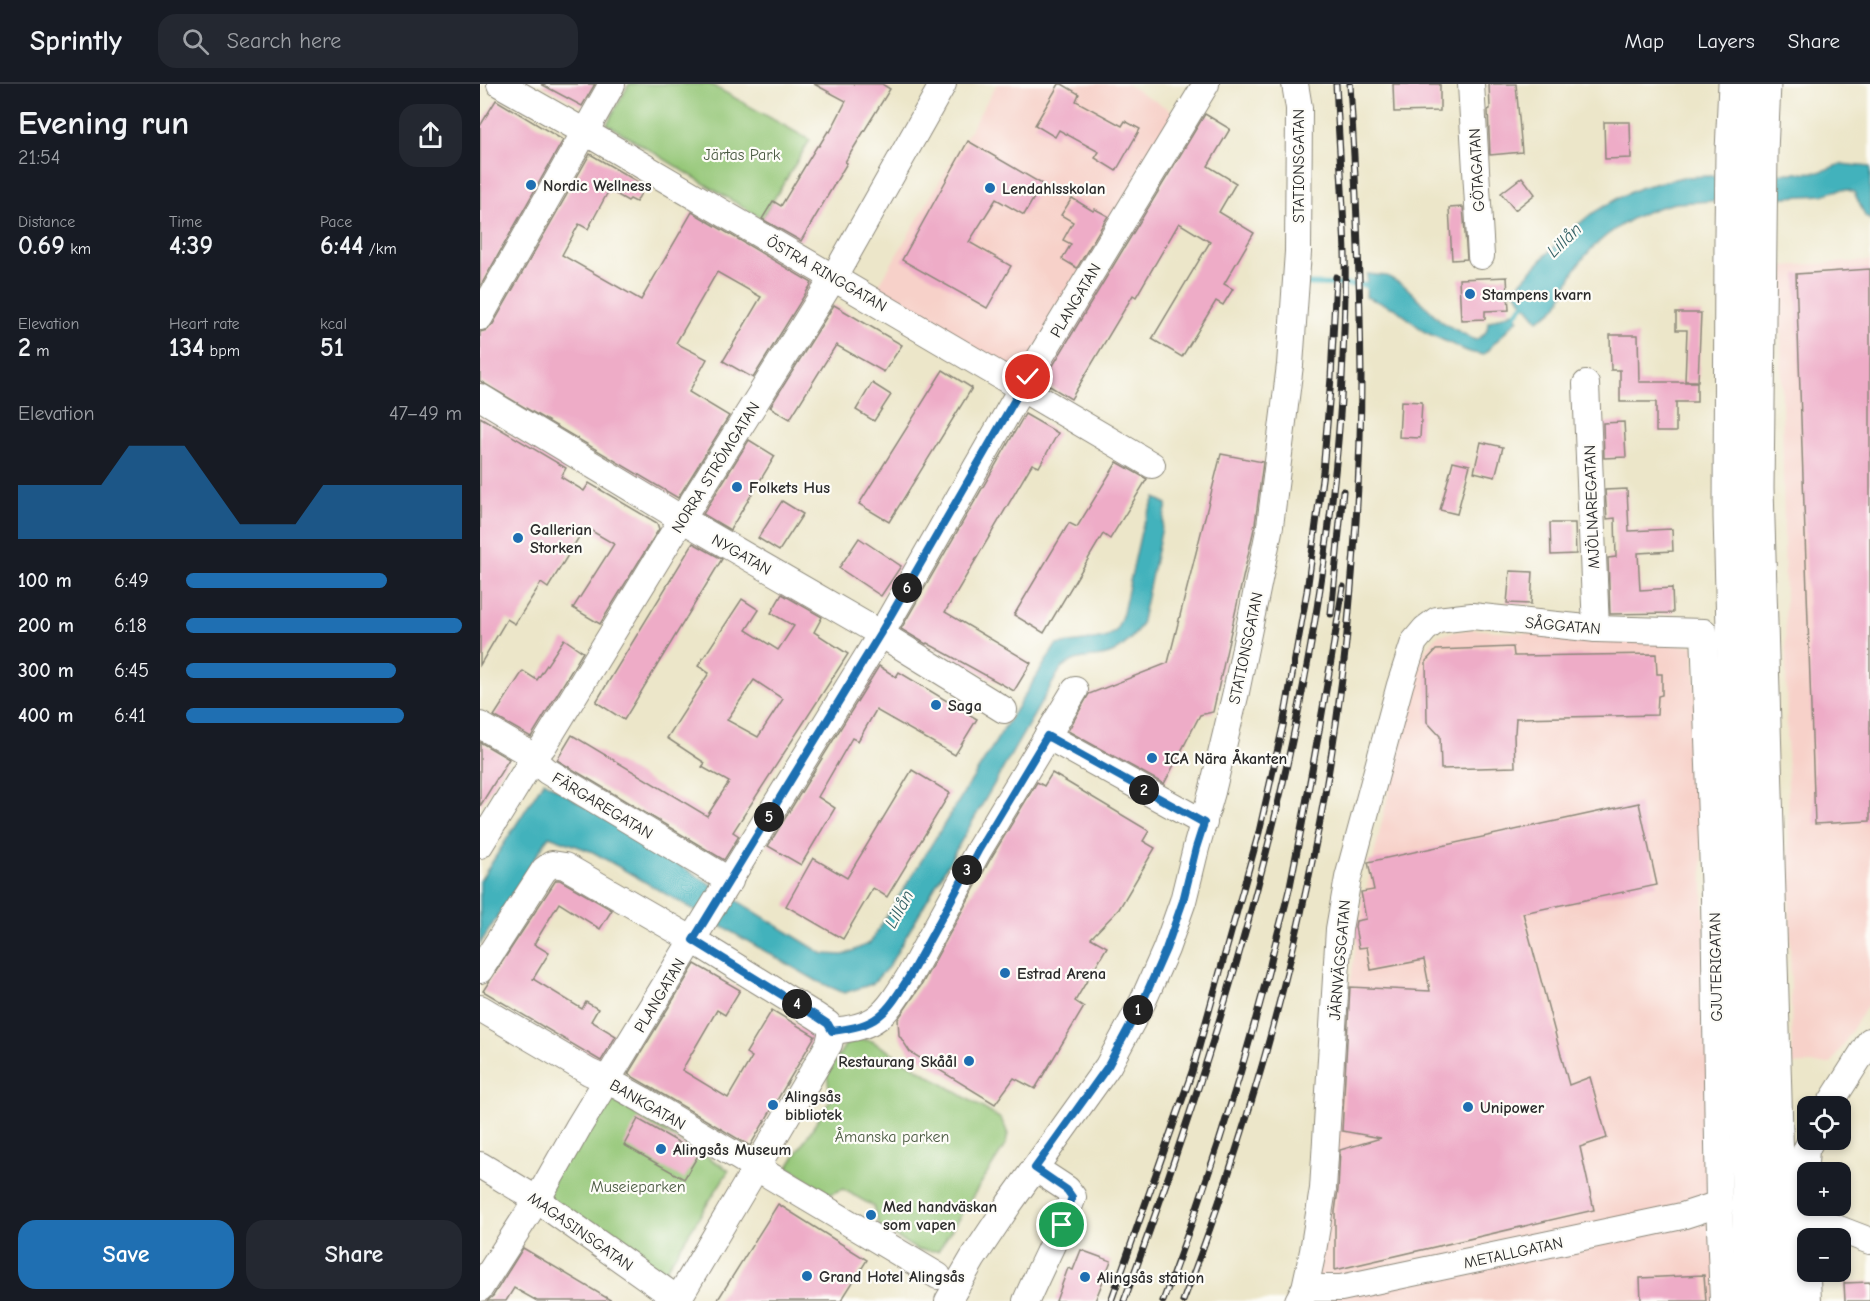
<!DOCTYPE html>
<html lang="en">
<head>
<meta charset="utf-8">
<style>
  :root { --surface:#171b24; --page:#242831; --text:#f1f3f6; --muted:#9ea1a6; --line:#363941; --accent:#1f6fb2 }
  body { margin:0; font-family:"Comic Neue",sans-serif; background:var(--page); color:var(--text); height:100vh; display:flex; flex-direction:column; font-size:22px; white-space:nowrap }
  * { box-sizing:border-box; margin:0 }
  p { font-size:20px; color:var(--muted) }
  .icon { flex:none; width:33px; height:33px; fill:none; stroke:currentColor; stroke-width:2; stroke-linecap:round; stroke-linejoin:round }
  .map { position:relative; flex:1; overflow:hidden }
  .side { display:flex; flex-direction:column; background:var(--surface); width:480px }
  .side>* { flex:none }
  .fabs { position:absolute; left:1317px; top:1012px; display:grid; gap:12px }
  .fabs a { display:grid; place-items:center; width:54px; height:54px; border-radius:12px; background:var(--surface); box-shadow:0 3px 9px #0003; font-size:30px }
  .pin { position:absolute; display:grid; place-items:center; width:51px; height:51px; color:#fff; margin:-26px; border:3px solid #fff; border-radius:50%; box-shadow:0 2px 6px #0007 }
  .km { position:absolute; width:30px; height:30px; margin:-15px; border-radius:50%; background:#222; color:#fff; font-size:16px; line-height:30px; text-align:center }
  .round { display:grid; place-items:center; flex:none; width:63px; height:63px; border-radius:18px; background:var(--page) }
  .headline { display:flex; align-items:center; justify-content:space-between; height:102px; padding:0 18px }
  h1 { font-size:33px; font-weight:600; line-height:45px }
  .figures { display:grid; grid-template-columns:repeat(3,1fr); gap:9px; height:102px; padding:6px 18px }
  .figures div { display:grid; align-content:center }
  .figures b { font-size:26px; font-weight:600 }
  .figures small { font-size:16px; font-weight:400 }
  .figures p { font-size:16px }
  .chart { height:168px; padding:12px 18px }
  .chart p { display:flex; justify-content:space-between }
  .chart svg { width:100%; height:108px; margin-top:6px; fill:var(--accent); opacity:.7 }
  .button { display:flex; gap:12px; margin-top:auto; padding:12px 18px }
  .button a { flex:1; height:69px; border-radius:18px; background:var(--accent); color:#fff; font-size:24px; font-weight:600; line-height:69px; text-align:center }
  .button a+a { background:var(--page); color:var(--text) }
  ul { padding:0 18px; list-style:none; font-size:20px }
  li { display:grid; grid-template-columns:96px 72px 1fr; align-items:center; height:45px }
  li i { height:15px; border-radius:8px; background:var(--accent) }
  header { display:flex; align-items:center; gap:36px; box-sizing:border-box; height:84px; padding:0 30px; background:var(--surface); border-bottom:2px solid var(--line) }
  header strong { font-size:28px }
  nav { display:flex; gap:33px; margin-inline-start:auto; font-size:21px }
  .search { width:420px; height:54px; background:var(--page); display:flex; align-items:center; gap:15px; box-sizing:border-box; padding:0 21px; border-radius:18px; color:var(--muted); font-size:22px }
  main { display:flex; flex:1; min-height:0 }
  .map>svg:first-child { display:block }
  .built { fill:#f7d1c9 }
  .green { fill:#95c778; stroke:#607952; stroke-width:1.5 }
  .water { fill:#43b2bc; stroke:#376e74; stroke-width:1.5 }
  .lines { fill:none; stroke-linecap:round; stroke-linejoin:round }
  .stream { stroke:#43b2bc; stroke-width:5 }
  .building { fill:#eeacc7; fill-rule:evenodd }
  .minor-casing { stroke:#8c887a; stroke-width:28 }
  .highway-casing { stroke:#8c887a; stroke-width:35 }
  .minor { stroke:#fff; stroke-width:26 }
  .highway { stroke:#fff; stroke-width:33 }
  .rail-casing { stroke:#2b2b2b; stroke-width:7 }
  .rail { stroke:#fdfcf7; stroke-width:4.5; stroke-dasharray:14; stroke-linecap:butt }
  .route-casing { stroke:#fff; stroke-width:12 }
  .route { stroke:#1f6fb2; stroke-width:8 }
  .poi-dot { fill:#1f6fb2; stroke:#fdfcf7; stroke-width:2 }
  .labels { text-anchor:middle; stroke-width:4.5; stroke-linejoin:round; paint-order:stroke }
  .park-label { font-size:16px; fill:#4b5a42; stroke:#fdfcf7 }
  .street-label { font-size:16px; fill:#2b2b2b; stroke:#fdfcf7 }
  .poi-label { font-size:16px; font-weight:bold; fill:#2b2b2b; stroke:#fdfcf7; text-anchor:start }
  .water-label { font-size:18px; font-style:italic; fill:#356165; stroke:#fdfcf7 }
</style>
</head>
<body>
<header>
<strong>Sprintly</strong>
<div class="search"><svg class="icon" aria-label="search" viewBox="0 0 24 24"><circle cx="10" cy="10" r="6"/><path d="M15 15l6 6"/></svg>Search here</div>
<nav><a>Map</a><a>Layers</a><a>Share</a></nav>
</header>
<main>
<section class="side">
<div class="headline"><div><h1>Evening run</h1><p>21:54</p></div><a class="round"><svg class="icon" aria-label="share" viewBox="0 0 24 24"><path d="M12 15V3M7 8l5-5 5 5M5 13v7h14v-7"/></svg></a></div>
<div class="figures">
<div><p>Distance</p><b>0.69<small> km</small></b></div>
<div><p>Time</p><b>4:39</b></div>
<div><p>Pace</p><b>6:44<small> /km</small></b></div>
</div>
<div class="figures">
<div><p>Elevation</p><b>2<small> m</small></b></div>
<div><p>Heart rate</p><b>134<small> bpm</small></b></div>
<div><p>kcal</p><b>51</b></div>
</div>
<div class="chart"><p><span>Elevation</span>47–49 m</p>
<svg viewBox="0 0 160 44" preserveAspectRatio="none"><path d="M0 44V22L10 22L20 22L30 22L40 6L50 6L60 6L70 22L80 38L90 38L100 38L110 22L120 22L130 22L140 22L150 22L160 22V44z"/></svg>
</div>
<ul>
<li><b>100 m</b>6:49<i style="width:73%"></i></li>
<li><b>200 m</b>6:18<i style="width:100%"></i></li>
<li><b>300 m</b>6:45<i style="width:76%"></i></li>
<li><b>400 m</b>6:41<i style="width:79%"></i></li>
</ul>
<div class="button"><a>Save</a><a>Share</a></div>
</section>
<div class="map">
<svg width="1390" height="1217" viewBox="0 0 1390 1217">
  <rect width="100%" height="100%" fill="#fdfcf7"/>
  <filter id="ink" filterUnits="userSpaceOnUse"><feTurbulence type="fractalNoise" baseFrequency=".0167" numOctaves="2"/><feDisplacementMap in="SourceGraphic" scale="12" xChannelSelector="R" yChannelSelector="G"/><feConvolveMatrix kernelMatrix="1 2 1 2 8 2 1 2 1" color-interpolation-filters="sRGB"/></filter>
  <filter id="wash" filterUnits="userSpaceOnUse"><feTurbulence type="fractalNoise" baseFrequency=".008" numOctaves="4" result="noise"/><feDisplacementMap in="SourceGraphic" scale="24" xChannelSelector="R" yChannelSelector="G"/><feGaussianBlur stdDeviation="1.35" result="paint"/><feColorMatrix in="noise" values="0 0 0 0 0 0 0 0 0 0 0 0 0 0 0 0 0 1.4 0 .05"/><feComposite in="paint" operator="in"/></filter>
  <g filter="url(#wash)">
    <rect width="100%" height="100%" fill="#ece6c9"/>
    <g class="built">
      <polygon points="517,0 646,0 711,38 548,311 389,218"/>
      <polygon points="1390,177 1390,917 1351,980 1312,980 1300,182"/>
      <polygon points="991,545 1214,562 1239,1217 821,1217 882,823 941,571 958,551"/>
    </g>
    <g class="green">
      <polygon points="149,0 230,0 330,56 282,135 127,40"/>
      <polygon points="378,955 392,957 521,1035 528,1049 526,1060 458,1167 437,1166 400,1143 393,1122 363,1105 350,1110 308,1083 351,1015 347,991 365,961"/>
      <polygon points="124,1010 249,1086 183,1190 61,1115"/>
    </g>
    <g class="water">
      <path d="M1361,80L1390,83V136L1385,132L1374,108C1363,103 1354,107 1343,111L1195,119C1157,127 1118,151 1096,184C1088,196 1085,210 1077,222C1073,228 1064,232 1058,236L1033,206L1084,152L1111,130L1140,113L1162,103L1203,93L1339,88Z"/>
      <path d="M887,190L907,192L925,202L963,239L995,256C1004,252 1008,248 1008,238L1033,228L1038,235L1003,271L989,268L945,248L916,225L886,213Z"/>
      <path d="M675,414L687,420L661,541C654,552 646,562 634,568C615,578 599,567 580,586L409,882L392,900L364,909L337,897L113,768L69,752L0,860V797L64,697L343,870L364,871L390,859L576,561L625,554L636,547L643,529L662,443Z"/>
    </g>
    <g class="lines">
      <g class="stream">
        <polyline points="828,200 885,201 892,205"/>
        <polyline points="1031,235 1048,215"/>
      </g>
    </g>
    <g id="blocks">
      <g class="building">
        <polygon points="61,0 115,0 102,22"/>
        <polygon points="334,0 402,0 410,5 365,78 367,79 321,157 282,135 293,117 301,122 337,62 339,62 348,47 350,48 366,17"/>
        <polygon points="579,0 582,0 599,10 596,17 642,42 645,37 660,45 636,87 615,74 619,68 579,46 575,53 555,41"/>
        <polygon points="913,0 960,0 960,27 914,28"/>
        <polygon points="1009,0 1036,0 1042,68 1010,71 1008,26 1010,25"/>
        <polygon points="16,16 83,56 0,203 0,42"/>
        <polygon points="725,30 750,45 728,82 756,99 739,128 774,149 744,200 753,205 743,221 736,217 702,273 672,255 730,158 699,139 656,213 653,211 591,315 563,298"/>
        <polygon points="1124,38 1150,38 1151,74 1125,75"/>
        <polygon points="488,57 562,100 544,131 516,115 489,158 531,182 507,224 422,176"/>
        <polygon points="110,70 165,102 156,118 150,115 148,117 129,106 108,145 99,140 82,171 161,216 212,128 332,199 273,294 243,277 281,213 237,188 196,259 227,275 209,308 249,332 198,414 0,297 0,248 7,246 13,240"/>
        <polygon points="1042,93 1055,110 1035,126 1021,109"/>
        <polygon points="592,114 613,127 615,125 628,132 597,184 582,175 591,160 583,156 593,138 581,131"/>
        <polygon points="983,123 987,175 972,176 969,124"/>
        <polygon points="1390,185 1390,737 1335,740 1316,190"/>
        <polygon points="1027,193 1029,226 1005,227 1005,235 981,236 979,195"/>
        <polygon points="354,221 422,261 404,288 356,261 310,335 290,323"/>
        <polygon points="1196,229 1221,229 1218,297 1205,297 1207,246 1196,246"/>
        <polygon points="1130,251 1158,251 1159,298 1217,298 1217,318 1196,318 1196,348 1176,348 1176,318 1140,318 1140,286 1131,286"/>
        <polygon points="463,286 492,304 409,438 379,420"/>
        <polygon points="392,299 411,311 394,337 376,326"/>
        <polygon points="921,317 942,318 940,354 919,353"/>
        <polygon points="545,330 578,349 559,383 552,380 465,528 551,579 534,607 447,559 446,560 421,545"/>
        <polygon points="0,333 86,384 81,393 104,407 109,399 177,439 179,445 120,540 93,524 134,460 105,443 68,504 61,499 35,540 27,535 0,581"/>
        <polygon points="1144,338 1146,373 1124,374 1123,339"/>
        <polygon points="269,356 295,372 250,446 223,430"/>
        <polygon points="1001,358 1023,363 1015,393 994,388"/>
        <polygon points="741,370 783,378 775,440 733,628 720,631 684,700 588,647 609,610 688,579"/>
        <polygon points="973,377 990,381 977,430 960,426"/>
        <polygon points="637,378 667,395 630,455 623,450 564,549 534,531 589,439 597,443"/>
        <polygon points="1147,405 1149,447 1192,445 1193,467 1158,469 1160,506 1192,504 1193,529 1130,530 1128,474 1136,473 1135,434 1127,435 1125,406"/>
        <polygon points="302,417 323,430 299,467 278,454"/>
        <polygon points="1070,439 1095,439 1096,470 1071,471"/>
        <polygon points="379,454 421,482 401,512 359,484"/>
        <polygon points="213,459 242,475 144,636 116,618"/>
        <polygon points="1030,487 1053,488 1051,520 1027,519"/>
        <path d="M302,510L342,533L334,548L368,570L253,748L259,752L244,776L77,676L92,651L227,732L249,698L222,683L225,679L187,654L229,589L218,582L262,515L279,526L266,546L298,566L314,542L291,529ZM274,596L303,615L278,653L247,636Z"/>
        <polygon points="84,555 103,568 51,653 14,632 43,587 57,596"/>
        <polygon points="1033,563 1034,572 1176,570 1177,590 1182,590 1182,611 1178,612 1177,631 1036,634 1035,649 1034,650 1035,683 961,685 960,652 947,638 946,577 956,566"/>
        <polygon points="399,582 416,593 419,588 497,635 475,671 396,626 378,657 372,654 338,713 355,724 321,781 288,762"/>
        <polygon points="0,658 29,675 0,722"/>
        <polygon points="432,686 470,709 407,813 393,804 363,855 306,822 333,774 367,794"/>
        <polygon points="572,689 669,747 663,757 675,764 639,825 611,854 627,863 595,917 604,923 555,1005 534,994 515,1020 430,968 419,951 418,935 442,900 511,774 557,698 564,702"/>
        <polygon points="1159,719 1177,801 1043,829 1089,1001 1110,993 1127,1054 1100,1063 1114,1126 855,1186 855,1128 858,1106 860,1066 901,1054 862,1047 870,903 950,907 944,876 891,886 887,863 879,864 875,843 876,837 886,835 881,808 894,806 888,778"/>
        <polygon points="76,796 80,796 132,826 120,845 79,819 54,860 69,869 53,895 102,925 106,918 118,925 111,937 136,952 121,977 3,907"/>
        <polygon points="215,880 260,906 245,931 237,926 202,986 248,1014 272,973 266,969 292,926 335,952 270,1062 148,990"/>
        <polygon points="158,1035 219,1070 204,1095 144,1061"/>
        <polygon points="298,1120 387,1176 361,1217 237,1217"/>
        <polygon points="43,1164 132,1217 57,1217 34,1204 26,1217 7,1217 13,1212"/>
        <polygon points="601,1166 631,1177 615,1217 576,1217 588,1184 593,1186"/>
        <polygon points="1224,1191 1226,1217 1161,1217 1160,1194"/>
        <polygon points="1390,1198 1390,1217 1365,1217 1364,1199"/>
      </g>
    </g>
  </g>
  <g filter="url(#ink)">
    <use href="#blocks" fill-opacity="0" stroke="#8c887a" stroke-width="1.5"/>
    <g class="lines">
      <defs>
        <g id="minor">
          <polyline points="20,0 112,52 672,381"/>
          <polyline points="991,0 1001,172"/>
          <polyline points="0,233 132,0"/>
          <polyline points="1106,300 1116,545"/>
          <polyline points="0,313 202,435 401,550 524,626"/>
          <polyline points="0,641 43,666 67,687 250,797"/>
          <polyline points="567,652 724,739"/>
          <polyline points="0,761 53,675 64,661 202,435 354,193 463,0"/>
          <polyline points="0,886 64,786 72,780 85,782 213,856 336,932 348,940 352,947"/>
          <polyline points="0,924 109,988 127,996 163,1016 458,1192"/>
          <path d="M352,947C398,943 405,931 429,893L498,767L595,606"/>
          <polyline points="1348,1023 1390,957"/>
          <polyline points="0,1081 56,1115 200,1217"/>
          <polyline points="1325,1132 1390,1157"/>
          <polyline points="0,1204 60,1111 99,1042 219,845 401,550 548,293 726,0"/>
          <polyline points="825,1204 861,1204 1202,1132 1239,1120"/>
          <polyline points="197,1217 341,974 349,960 352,947"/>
          <polyline points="468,1217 493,1174 529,1120 628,982 663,917 686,865 703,817 716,764 732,708 756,608 790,442 810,281 818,168 819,24 815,0"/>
          <path d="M546,1217C561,1182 579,1149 593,1113L587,1105L555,1084"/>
          <polyline points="818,1217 825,1204 833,1167 843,1105 859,845 868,794 920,601 934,558 945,545 957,536 992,532 1116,545 1224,548 1234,813 1239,1120 1243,1217"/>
          <polyline points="1328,1217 1323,1104 1326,1066 1331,1056"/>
        </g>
        <g id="highway">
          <polyline points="1255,0 1252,68 1251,153 1250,432 1271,1217"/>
          <polyline points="1284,0 1281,68 1277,404 1301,1217"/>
        </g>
      </defs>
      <use href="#minor" class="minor-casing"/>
      <use href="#highway" class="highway-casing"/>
      <use href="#minor" class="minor"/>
      <use href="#highway" class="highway"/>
      <defs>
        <g id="rail">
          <polyline points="851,530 863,407"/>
          <polyline points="631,1217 712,988 779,748 803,642 827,507 843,388 851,294 856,193"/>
          <path d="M644,1217C727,992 799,762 837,524C849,448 859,371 862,294C864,253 866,210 865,169C863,113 859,56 856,0"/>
          <path d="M683,1217C725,1107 761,995 790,881C796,854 804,828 810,802C830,703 847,603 863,503"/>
          <path d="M703,1217C734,1138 760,1057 784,975C827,822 859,663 871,504C877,434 881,363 881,293C880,195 876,97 870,0"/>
        </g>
      </defs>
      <use href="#rail" class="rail-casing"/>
      <use href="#rail" class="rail"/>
    </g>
  </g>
  <g class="lines" filter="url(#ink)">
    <defs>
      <path id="route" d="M548,293L400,550L213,856L336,932L348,940L352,947C398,942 405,931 429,893L498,767L567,652L724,739L716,764L703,817L686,865L663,917L628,982L555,1084L587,1106L592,1113L582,1141"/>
    </defs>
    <use href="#route" class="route-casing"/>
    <use href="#route" class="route"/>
  </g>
  <g class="poi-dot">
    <circle cx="51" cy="101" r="6"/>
    <circle cx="510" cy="104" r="6"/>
    <circle cx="990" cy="210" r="6"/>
    <circle cx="257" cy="403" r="6"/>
    <circle cx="38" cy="454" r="6"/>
    <circle cx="456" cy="621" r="6"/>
    <circle cx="672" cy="674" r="6"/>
    <circle cx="525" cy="889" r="6"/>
    <circle cx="489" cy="977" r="6"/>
    <circle cx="293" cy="1021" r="6"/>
    <circle cx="988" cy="1023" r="6"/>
    <circle cx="181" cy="1065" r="6"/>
    <circle cx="391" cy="1131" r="6"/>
    <circle cx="327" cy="1192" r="6"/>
    <circle cx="605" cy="1193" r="6"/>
  </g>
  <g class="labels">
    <g class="park-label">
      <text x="262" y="76">Järtas Park</text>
      <text x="412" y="1058">Åmanska parken</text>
      <text x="158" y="1108">Museieparken</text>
    </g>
    <g class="street-label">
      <text transform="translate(818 82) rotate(-90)" y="6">STATIONSGATAN</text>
      <text transform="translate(996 86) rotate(-93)" y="6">GÖTAGATAN</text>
      <text transform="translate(347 189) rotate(30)" y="6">ÖSTRA RINGGATAN</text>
      <text transform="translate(595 216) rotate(-59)" y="6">PLANGATAN</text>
      <text transform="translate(235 383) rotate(-58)" y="6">NORRA STRÖMGATAN</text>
      <text transform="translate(1111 423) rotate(-92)" y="6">MJÖLNAREGATAN</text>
      <text transform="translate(262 470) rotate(30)" y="6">NYGATAN</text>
      <text transform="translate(1083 541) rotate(5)" y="6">SÅGGATAN</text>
      <text transform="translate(765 564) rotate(-78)" y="6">STATIONSGATAN</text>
      <text transform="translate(123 721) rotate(31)" y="6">FÄRGAREGATAN</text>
      <text transform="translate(859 876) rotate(-85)" y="6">JÄRNVÄGSGATAN</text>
      <text transform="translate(1235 883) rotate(-91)" y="6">GJUTERIGATAN</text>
      <text transform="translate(179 911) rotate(-59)" y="6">PLANGATAN</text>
      <text transform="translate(168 1020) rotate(30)" y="6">BANKGATAN</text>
      <text transform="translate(101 1147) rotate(35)" y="6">MAGASINSGATAN</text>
      <text transform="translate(1033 1168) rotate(-12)" y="6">METALLGATAN</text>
    </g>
    <g class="poi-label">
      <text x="63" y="107">Nordic Wellness</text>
      <text x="522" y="110">Lendahlsskolan</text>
      <text x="1002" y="216">Stampens kvarn</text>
      <text x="269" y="409">Folkets Hus</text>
      <text x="50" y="451">Gallerian<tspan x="50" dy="18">Storken</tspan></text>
      <text x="468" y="627">Saga</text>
      <text x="684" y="680">ICA Nära Åkanten</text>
      <text x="537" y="895">Estrad Arena</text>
      <text x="477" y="983" text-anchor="end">Restaurang Skåål</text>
      <text x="305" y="1018">Alingsås<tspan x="305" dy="18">bibliotek</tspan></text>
      <text x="1000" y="1029">Unipower</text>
      <text x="193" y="1071">Alingsås Museum</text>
      <text x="403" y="1128">Med handväskan<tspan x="403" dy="18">som vapen</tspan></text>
      <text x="339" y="1198">Grand Hotel Alingsås</text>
      <text x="617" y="1199">Alingsås station</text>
    </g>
    <g class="water-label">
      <text transform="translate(1084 156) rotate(-44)" y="6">Lillån</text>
      <text transform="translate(419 825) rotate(-61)" y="6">Lillån</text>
    </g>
  </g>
</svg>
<div class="fabs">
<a><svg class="icon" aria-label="locate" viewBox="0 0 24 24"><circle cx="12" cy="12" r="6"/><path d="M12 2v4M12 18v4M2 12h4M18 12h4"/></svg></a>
<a>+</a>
<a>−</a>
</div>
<div class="pin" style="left:582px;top:1141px;background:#1e9e55"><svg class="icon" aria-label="arrive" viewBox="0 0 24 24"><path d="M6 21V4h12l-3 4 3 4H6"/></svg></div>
<div class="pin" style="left:548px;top:293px;background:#d93025"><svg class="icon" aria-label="check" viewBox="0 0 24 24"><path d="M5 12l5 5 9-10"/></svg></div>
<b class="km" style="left:658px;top:926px">1</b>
<b class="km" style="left:664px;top:706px">2</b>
<b class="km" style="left:487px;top:786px">3</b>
<b class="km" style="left:317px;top:920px">4</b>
<b class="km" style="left:289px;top:733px">5</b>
<b class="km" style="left:427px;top:504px">6</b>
</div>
</main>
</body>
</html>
